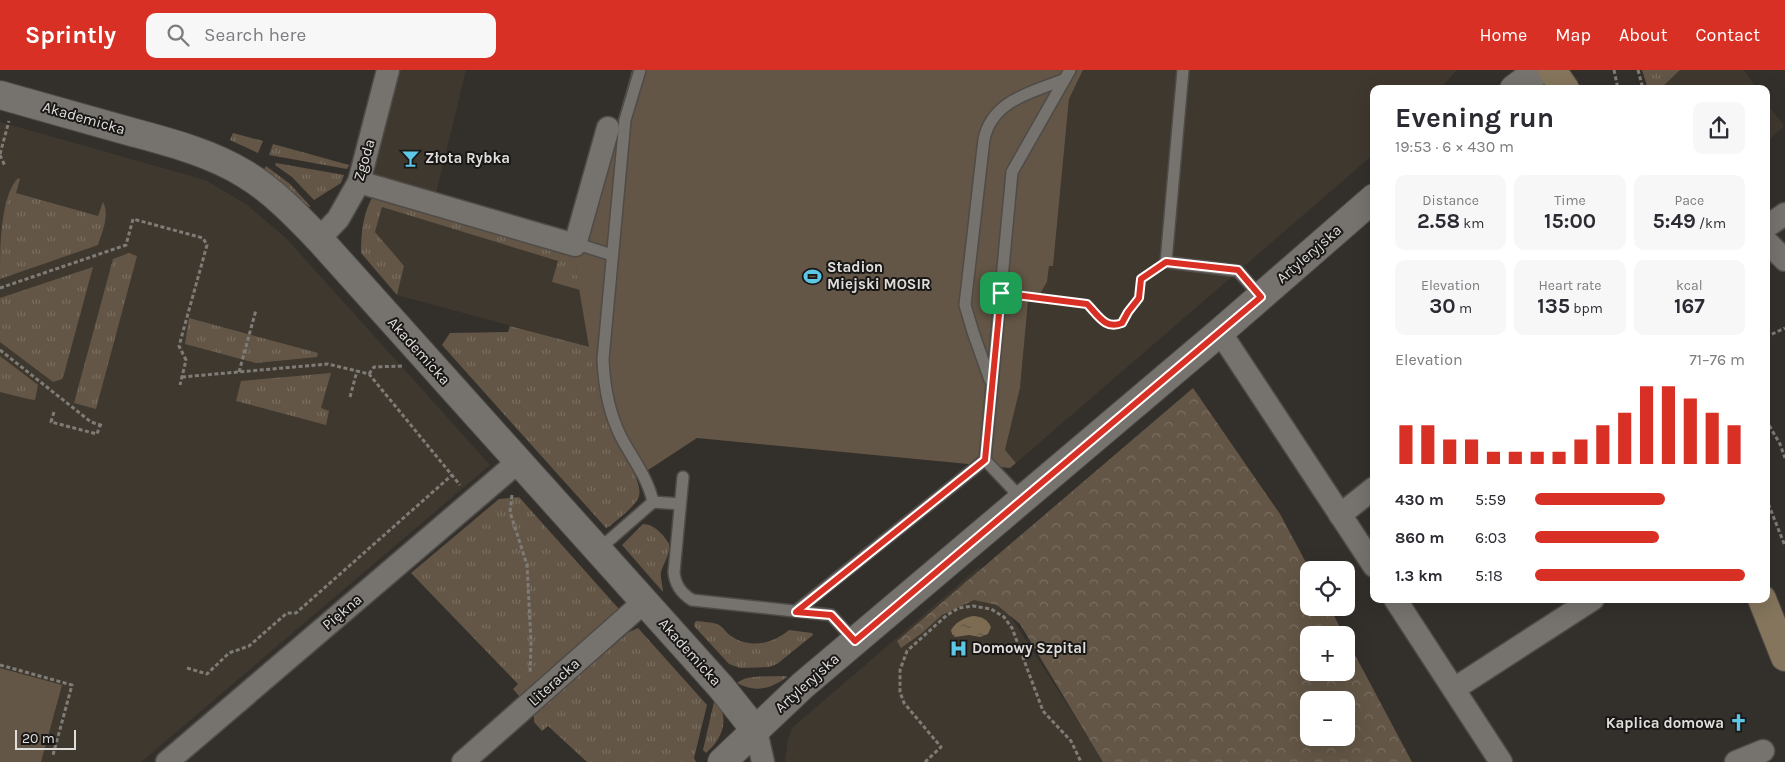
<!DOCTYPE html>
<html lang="en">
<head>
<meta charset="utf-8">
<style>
  :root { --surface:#fff; --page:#f7f7f7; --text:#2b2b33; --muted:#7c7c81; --accent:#d93025 }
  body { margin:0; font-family:Karla,sans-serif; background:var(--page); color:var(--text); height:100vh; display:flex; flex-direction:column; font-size:19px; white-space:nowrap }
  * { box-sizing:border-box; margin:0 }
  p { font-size:16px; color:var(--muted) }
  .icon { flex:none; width:28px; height:28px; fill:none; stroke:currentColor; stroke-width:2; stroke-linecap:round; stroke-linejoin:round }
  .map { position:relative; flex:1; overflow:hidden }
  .side { position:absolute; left:1370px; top:15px; width:400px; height:518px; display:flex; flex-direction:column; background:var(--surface); border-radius:10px; box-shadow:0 5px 20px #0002 }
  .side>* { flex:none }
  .controls { position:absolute; left:1300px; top:491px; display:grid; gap:10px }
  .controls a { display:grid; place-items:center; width:55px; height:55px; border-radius:10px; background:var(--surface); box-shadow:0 5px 20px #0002; font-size:25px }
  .scale { position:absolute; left:15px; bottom:12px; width:61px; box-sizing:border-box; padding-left:5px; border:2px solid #e0dedb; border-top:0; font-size:14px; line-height:18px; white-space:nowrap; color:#e0dedb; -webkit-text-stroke:4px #1a1817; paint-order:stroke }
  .pin { position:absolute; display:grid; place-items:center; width:42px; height:42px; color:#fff; margin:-21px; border-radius:10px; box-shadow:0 2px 8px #0006 }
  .round { display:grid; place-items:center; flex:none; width:52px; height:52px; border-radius:10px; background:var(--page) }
  .headline { display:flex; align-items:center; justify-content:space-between; height:85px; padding:0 25px }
  h1 { font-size:28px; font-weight:700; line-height:38px }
  .figures { display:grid; grid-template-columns:repeat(3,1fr); gap:8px; height:85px; padding:5px 25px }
  .figures div { display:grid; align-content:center; border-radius:10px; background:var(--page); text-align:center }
  .figures b { font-size:21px; font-weight:700 }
  .figures small { font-size:14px; font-weight:400 }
  .figures p { font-size:14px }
  .chart { height:140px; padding:10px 25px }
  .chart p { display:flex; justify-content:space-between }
  .chart svg { width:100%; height:90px; margin-top:5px; stroke:var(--accent); stroke-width:6 }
  ul { padding:0 25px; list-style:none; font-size:16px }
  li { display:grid; grid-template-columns:80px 60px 1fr; align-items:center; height:38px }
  li i { height:12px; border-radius:6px; background:var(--accent) }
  header { display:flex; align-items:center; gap:30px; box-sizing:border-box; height:70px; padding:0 25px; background:var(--accent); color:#fff }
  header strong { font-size:24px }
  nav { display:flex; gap:28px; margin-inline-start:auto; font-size:18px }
  .search { width:350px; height:45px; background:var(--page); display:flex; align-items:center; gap:12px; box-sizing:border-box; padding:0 18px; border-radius:10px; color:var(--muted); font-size:19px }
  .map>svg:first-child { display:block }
  .built { fill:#3f382f }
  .grass { fill:url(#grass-tufts) }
  .park { fill:url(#park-crowns); fill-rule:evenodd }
  .pitch { fill:#635646 }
  .water { fill:url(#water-ripples) }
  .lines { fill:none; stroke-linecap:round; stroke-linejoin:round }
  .service-casing { stroke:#4e4b48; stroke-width:14 }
  .minor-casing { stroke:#4e4b48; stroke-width:25 }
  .tertiary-casing { stroke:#4e4b48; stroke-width:30 }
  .secondary-casing { stroke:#4e4b48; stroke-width:30 }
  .path { stroke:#7f7c78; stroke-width:3; stroke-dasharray:4 2.5; stroke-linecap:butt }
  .service { stroke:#76736e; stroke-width:11 }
  .minor { stroke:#76736e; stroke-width:22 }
  .tertiary { stroke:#76736e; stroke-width:28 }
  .secondary { stroke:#84755c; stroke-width:28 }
  .route-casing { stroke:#fff; stroke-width:10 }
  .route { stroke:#d93025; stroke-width:6 }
  .labels { text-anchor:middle; stroke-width:4; stroke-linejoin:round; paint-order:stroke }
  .street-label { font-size:15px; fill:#e0dedb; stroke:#1a1817 }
  .poi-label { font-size:15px; font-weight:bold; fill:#e0dedb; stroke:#1a1817; text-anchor:start }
</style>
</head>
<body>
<header>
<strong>Sprintly</strong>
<div class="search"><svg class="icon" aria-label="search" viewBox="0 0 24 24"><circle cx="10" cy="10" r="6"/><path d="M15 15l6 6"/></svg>Search here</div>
<nav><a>Home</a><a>Map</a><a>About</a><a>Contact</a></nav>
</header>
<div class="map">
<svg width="1785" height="692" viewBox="0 0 1785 692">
  <defs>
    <pattern id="grass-tufts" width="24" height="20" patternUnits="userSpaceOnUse" patternTransform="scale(1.25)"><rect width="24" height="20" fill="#635646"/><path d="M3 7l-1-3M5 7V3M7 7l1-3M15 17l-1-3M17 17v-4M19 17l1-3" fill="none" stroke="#796e60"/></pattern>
    <pattern id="park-crowns" width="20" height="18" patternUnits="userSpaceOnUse" patternTransform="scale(1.25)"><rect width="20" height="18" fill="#635646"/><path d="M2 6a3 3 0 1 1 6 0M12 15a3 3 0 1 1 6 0" fill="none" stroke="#796e60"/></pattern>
    <pattern id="water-ripples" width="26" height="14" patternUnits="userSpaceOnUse" patternTransform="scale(1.25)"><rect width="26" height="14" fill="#7e6c52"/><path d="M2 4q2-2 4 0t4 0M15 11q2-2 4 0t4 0" fill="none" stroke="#60584a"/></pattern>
  </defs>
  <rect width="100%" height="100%" fill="#33302c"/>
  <g class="built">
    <polygon points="400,0 466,0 436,123 373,105"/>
    <polygon points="1083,0 1457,0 1440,19 1374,19 1374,84 1016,393 1005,380 1020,318 1028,231 1041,222 1047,212 1049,196 1053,196 1069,29"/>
    <polygon points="1680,0 1744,0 1757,19 1660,19"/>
    <polygon points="1766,32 1784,56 1766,73"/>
    <polygon points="0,52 191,106 207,111 247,135 286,168 490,395 141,692 0,692"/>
    <polygon points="382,137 558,191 553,212 580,220 590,277 397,225 403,201 375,162"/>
    <polygon points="979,497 1104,692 785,692 788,669 792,658"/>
  </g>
  <g class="grass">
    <polygon points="1642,0 1680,0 1660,19 1648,19"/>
    <polygon points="233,63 263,71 258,83 230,70"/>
    <polygon points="273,74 349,95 347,99 269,85"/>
    <polygon points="276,93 344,105 341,113 314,130 292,107 275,95"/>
    <polygon points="266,96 290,114 311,137 304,136 263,101"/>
    <path d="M18,108L20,109L16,123L98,146L103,132C110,145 102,162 98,175L0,209C0,180 0,127 18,108Z"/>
    <path d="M375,123L381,131L405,138L415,133L577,182L582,186L576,201L580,220L552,212L558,191L382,137L375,162L404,196L397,225L361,183C361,162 363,141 375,123Z"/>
    <polygon points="129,183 137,186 96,339 74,333 113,189"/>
    <polygon points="93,197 64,304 62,309 53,312 0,272 0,228"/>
    <polygon points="189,248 318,283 317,287 256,293 185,274"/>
    <path d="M510,256L590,277C595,311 601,343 617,373C623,385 643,412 639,426C637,435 617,450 610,456L606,458L442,275L450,263L508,262Z"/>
    <polygon points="0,286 38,315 35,330 28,329 0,322"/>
    <polygon points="331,303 321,338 329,341 326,355 236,331 241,311"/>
    <polygon points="519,427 619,539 520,627 513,619 518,614 411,503 499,429"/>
    <path d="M643,454C654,454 664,465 669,474C670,485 664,492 661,502C660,509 663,515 663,522L622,475Z"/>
    <path d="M697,551C703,552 711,552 717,554C722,555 726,563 731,566C750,579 772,574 789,560L812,563L813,565L777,594L769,597L740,598L729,594L694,556L695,552Z"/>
    <polygon points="638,558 707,635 694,688 696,692 587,692 548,656 542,661 534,652 534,644 629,562"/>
    <path d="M785,606L787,607C771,619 755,623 737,613C748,604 770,607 785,606Z"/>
    <path d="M717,631C730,650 722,669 706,683L703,680L714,632Z"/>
  </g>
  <path class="park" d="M1193,318L1280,444L1310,500L1309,538H1330L1344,565H1309V602H1346V568L1412,692H1103L1020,554L997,535L974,530L942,545L922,563L901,578L897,571ZM1309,630H1346V668H1309Z"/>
  <g class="pitch">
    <polygon points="632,0 1083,0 1069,29 1053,196 1049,196 1047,212 1041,222 1040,232 1028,231 1020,318 1005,380 1016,393 1010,398 697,368 636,408 605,349 596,318 576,201 587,165 587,158"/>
    <polygon points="0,598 62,615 41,692 0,692"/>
  </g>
  <path class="water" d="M974,546C983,547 987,549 991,557L988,564L980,567L969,565L955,567L952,564L951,560C956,552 965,547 974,546Z"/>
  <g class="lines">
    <defs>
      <g id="service">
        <polyline points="1183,0 1166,192 1238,201 1261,227"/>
        <polyline points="575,175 584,176 612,185"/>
        <path d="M990,310L973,262L965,235L984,69C993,29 1032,23 1065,9"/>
        <polyline points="985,390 1012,102 1070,0"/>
        <path d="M683,407L674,502C675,515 681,523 692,530L831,545L855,571"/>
        <polyline points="653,432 680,434"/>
        <path d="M598,480L653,432C648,408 632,388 621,367C609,343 604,315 603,289L625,50L640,0"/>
        <polyline points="796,541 985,390 1022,429"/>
      </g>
      <g id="minor">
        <polyline points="359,112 575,175 608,58"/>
        <polyline points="1766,157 1785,144"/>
        <polyline points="319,169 338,149 359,112 388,0"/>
        <polyline points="1766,171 1785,190"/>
        <polyline points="1220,262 1374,496"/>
        <polyline points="1340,445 1374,418"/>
        <polyline points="1395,529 1501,692"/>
        <polyline points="1454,619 1593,529"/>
        <polyline points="756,661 763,692"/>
        <polyline points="167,692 518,392"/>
        <polyline points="463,692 644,532"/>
        <polyline points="1736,692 1763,681"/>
      </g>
      <g id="tertiary">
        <polyline points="1514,19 1539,0"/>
        <path d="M0,25C43,37 85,49 128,61C168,72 209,82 245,104C273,121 296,145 319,169L721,617L756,661"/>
        <polyline points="722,692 802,616 1220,262 1374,128"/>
      </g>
      <g id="secondary">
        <polyline points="1552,0 1565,19"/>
        <polyline points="1762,529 1785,587"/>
      </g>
    </defs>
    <use href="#service" class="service-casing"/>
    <use href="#minor" class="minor-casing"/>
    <use href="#tertiary" class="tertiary-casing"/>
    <use href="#secondary" class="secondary-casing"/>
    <g class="path">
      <polyline points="1614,0 1618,19"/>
      <polyline points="1638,0 1643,19"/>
      <polyline points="1450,19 1453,14"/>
      <polyline points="0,84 9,51"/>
      <polyline points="0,85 5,96"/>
      <polyline points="0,218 126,175 133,149 203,168 207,175 179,276 186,290 180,315"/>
      <path d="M1015,225L1087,234C1098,245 1105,260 1122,253L1128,241L1139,227L1141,209L1155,200"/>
      <polyline points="1766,267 1785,258"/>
      <polyline points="0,280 91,352 104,356"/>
      <polyline points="239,302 256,240"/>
      <polyline points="369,304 374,297 402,296"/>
      <polyline points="182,307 328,294 369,304 460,415"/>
      <polyline points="350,327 357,301"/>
      <polyline points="54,342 51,352 97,364 100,355"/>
      <polyline points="1766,350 1780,374 1785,388"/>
      <polyline points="512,425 510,442 527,495 531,572 530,604"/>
      <polyline points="1766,428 1785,476"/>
      <polyline points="0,595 72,615 53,685"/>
      <polyline points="187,598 207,604 229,583 249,576 287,543 296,543 452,405"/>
      <polyline points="925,692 941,677 904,633 900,622 900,600 907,581 947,545 959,538 973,536 991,539 1004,547 1012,558 1043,641 1071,671 1081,692"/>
    </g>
    <use href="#service" class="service"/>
    <use href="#minor" class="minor"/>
    <use href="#tertiary" class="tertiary"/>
    <use href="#secondary" class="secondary"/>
  </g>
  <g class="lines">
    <defs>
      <path id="route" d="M1166,192L1238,200L1261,227L855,571L831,545L796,542L985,390L1001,223L1087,234C1098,245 1105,260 1122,253L1128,242L1139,228L1141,209Z"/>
    </defs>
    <use href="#route" class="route-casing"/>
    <use href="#route" class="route"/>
  </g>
  <defs>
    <symbol id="bar-bare" viewBox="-9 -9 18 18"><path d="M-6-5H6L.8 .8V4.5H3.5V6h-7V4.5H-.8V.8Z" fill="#5dc7e8" stroke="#1a1817" stroke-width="2.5" paint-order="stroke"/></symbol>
    <symbol id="stadium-bare" viewBox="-9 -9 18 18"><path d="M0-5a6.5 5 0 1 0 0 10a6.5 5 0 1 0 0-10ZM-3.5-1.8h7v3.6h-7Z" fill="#5dc7e8" stroke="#1a1817" stroke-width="2.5" paint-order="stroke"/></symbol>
    <symbol id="hospital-bare" viewBox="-9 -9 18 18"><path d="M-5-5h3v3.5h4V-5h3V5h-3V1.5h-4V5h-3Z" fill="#5dc7e8" stroke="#1a1817" stroke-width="2.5" paint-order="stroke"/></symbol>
    <symbol id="church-bare" viewBox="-9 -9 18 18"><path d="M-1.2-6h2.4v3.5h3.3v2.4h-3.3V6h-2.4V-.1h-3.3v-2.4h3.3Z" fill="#5dc7e8" stroke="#1a1817" stroke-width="2.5" paint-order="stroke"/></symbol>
  </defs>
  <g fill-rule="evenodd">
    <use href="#bar-bare" x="398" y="76" width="25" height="25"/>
    <use href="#stadium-bare" x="800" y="194" width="25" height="25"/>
    <use href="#hospital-bare" x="946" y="566" width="25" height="25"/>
    <use href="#church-bare" x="1726" y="640" width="25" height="25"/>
  </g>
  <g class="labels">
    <g class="street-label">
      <text transform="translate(84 48) rotate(16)" y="5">Akademicka</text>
      <text transform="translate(364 90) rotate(-74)" y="5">Zgoda</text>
      <text transform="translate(1309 184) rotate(-41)" y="5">Artyleryjska</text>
      <text transform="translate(419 281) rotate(48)" y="5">Akademicka</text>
      <text transform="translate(342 542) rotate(-40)" y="5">Piękna</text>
      <text transform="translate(690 582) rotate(48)" y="5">Akademicka</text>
      <text transform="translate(554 612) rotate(-42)" y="5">Literacka</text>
      <text transform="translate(807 613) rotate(-42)" y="5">Artyleryjska</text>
    </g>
    <g class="poi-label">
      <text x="425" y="93">Złota Rybka</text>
      <text x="827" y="202">Stadion<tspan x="827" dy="17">Miejski MOSIR</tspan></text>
      <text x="972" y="583">Domowy Szpital</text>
      <text x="1724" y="658" text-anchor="end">Kaplica domowa</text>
    </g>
  </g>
</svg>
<div class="controls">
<a><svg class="icon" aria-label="locate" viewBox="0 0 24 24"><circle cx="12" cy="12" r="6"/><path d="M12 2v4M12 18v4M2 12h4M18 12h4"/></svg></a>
<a>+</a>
<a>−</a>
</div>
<div class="scale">20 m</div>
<div class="pin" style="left:1001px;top:223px;background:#1e9e55"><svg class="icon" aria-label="arrive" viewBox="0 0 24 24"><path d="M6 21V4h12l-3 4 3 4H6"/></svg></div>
<section class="side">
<div class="headline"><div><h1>Evening run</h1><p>19:53 · 6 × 430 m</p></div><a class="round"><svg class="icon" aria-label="share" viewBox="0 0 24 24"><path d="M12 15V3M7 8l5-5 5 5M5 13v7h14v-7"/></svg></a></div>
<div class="figures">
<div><p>Distance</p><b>2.58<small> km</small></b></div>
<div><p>Time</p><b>15:00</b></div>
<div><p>Pace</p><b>5:49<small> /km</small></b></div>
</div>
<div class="figures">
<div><p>Elevation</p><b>30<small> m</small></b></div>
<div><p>Heart rate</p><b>135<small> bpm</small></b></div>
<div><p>kcal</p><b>167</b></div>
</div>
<div class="chart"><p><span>Elevation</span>71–76 m</p>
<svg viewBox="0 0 160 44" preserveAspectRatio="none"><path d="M5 44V25M15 44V25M25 44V32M35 44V32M45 44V38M55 44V38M65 44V38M75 44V38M85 44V32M95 44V25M105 44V19M115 44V6M125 44V6M135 44V12M145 44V19M155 44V25"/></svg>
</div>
<ul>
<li><b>430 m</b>5:59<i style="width:62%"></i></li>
<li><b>860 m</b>6:03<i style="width:59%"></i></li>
<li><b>1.3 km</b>5:18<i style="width:100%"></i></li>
</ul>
</section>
</div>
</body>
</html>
